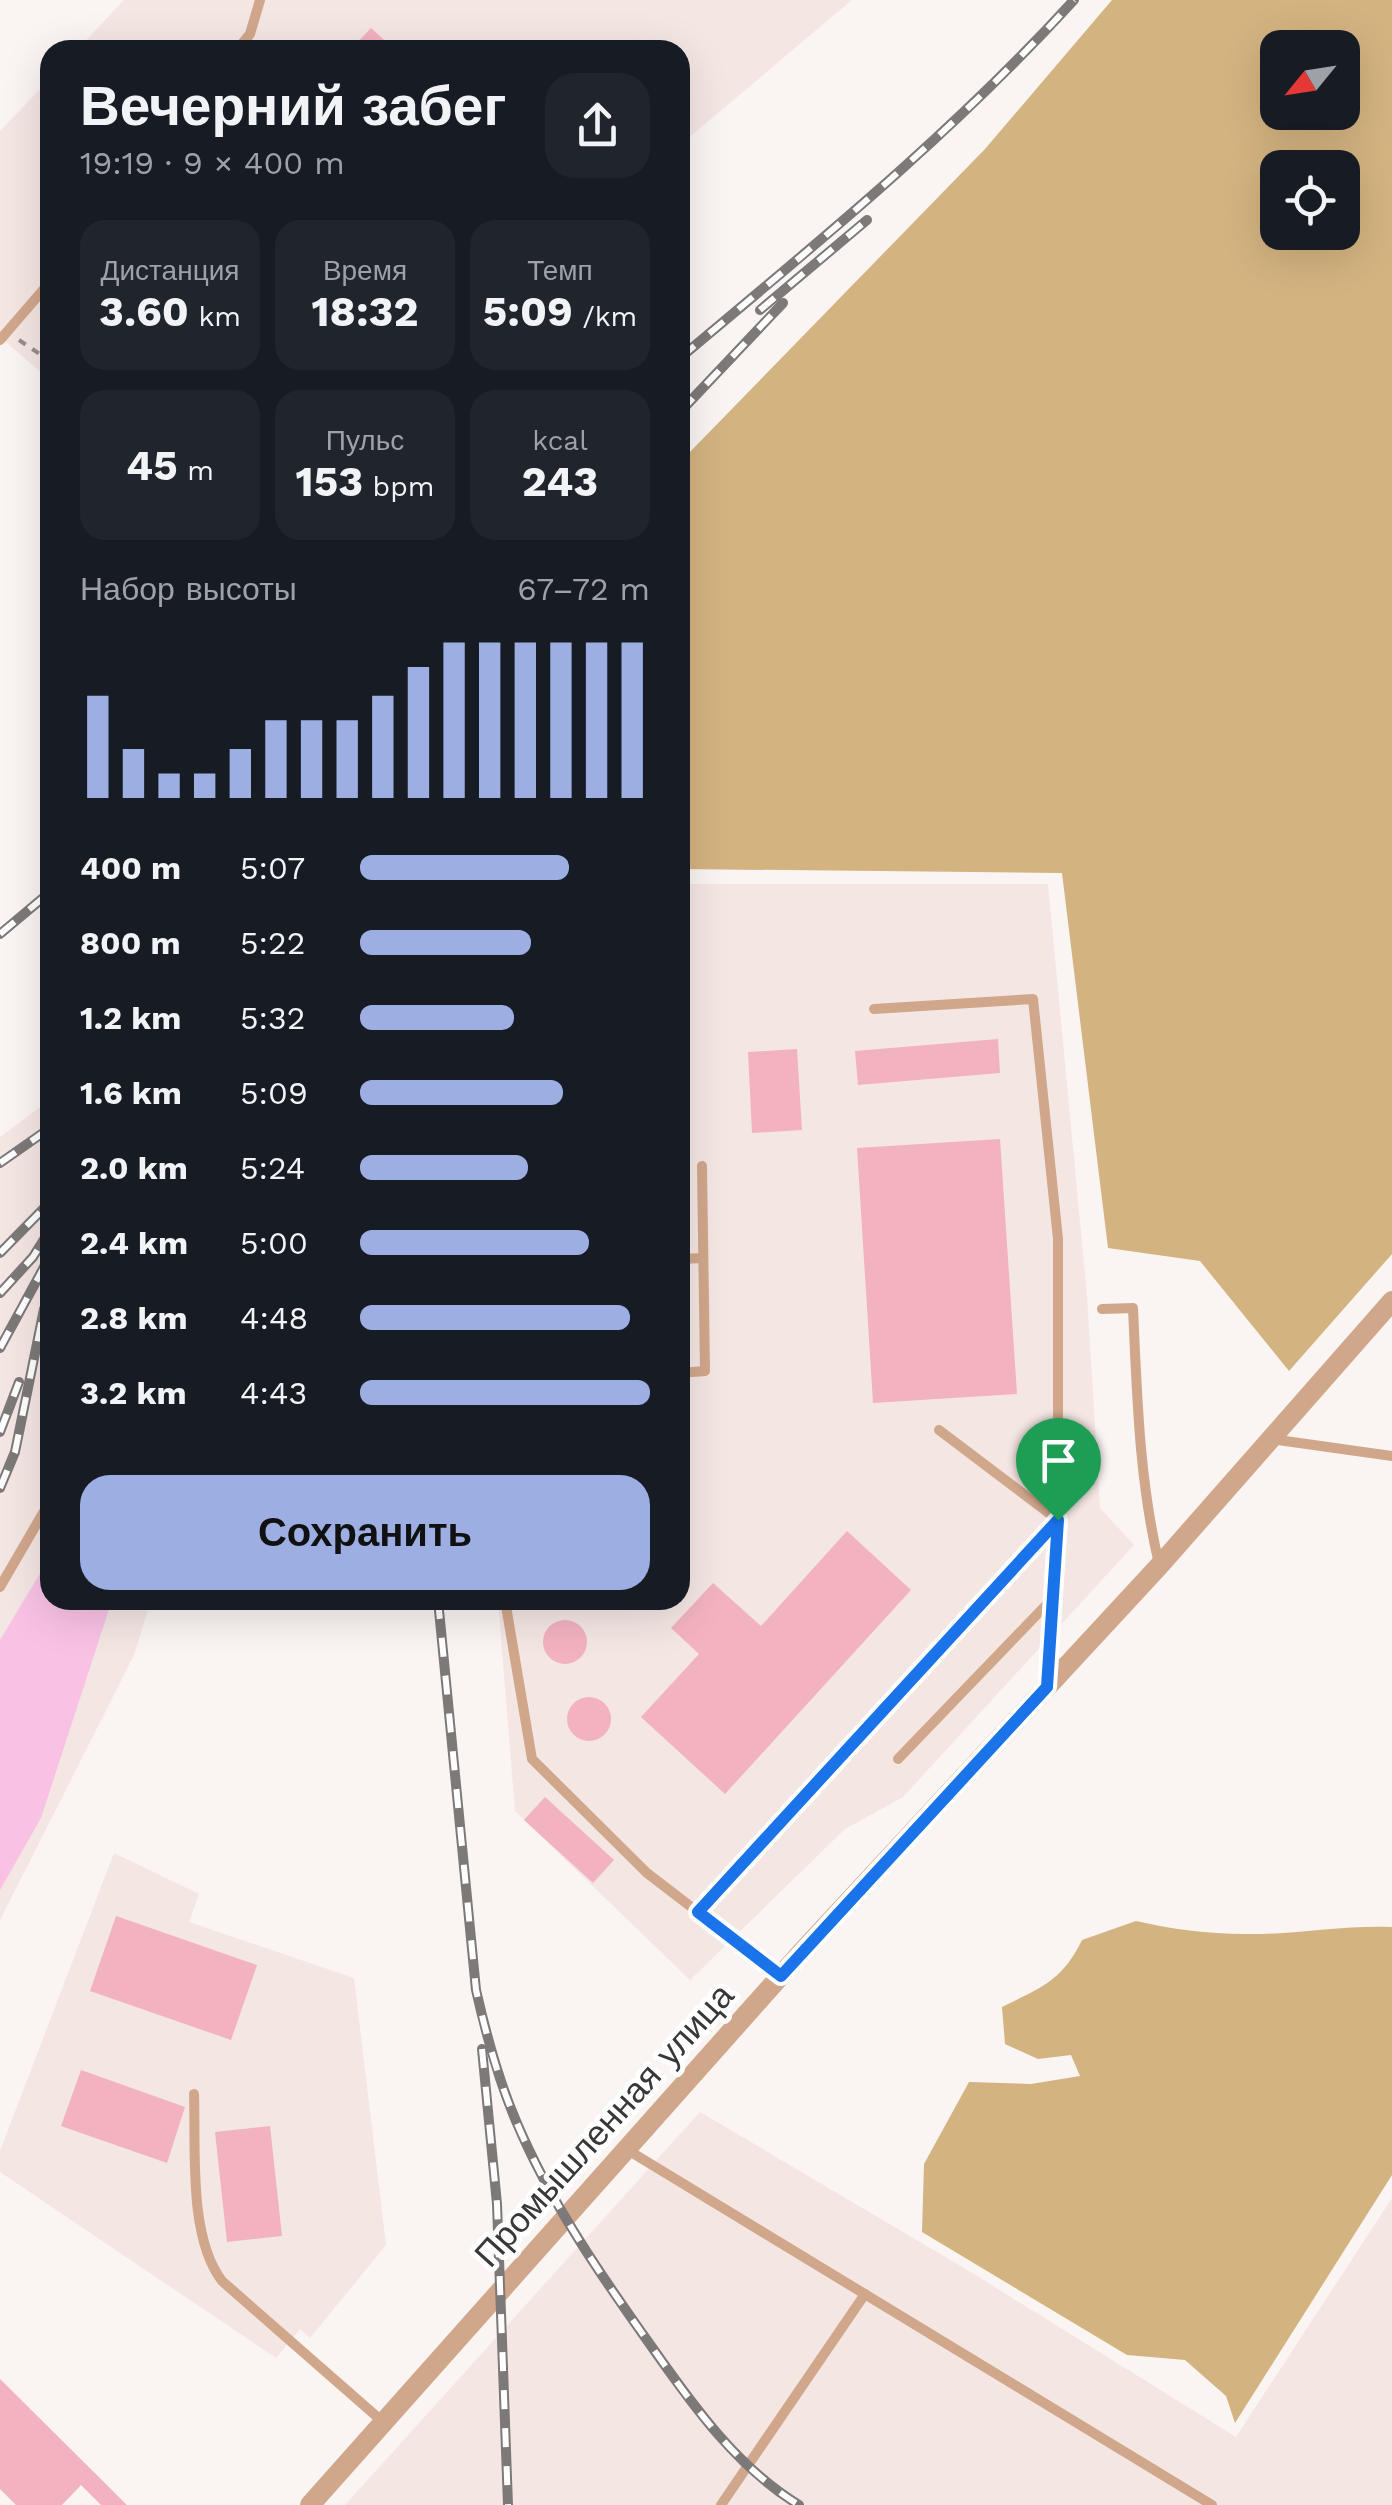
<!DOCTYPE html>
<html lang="ru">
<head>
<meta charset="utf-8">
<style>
  :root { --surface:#171b24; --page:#20242c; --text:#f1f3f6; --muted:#9ea1a6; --accent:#9daee2 }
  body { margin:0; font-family:"Work Sans",sans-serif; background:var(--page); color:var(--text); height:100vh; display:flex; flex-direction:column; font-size:38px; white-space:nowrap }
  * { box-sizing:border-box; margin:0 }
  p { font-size:32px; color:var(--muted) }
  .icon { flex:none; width:55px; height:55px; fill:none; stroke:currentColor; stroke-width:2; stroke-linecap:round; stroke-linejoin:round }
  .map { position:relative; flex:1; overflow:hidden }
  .details { position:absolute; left:40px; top:40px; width:650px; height:1570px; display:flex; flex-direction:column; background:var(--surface); border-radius:30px; box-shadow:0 10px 40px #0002 }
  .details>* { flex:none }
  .needle { width:65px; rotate:240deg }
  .controls { position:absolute; left:1260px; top:30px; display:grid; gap:20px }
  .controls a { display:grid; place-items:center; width:100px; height:100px; border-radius:20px; background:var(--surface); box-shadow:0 10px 40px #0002; font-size:50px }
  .pin { position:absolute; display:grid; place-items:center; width:85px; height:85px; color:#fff; margin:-102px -42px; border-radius:50% 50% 50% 0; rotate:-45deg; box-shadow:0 0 10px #0007 }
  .pin .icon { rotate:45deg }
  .round { display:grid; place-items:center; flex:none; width:105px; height:105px; border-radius:30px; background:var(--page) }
  .summary { display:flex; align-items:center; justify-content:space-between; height:170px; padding:0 40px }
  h1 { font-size:55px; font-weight:700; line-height:75px }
  .stats { display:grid; grid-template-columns:repeat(3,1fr); gap:15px; height:170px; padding:10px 40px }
  .stats div { display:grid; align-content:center; border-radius:25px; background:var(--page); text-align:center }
  .stats b { font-size:42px; font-weight:700 }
  .stats small { font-size:28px; font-weight:400 }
  .stats p { font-size:28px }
  .chart { height:280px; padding:20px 40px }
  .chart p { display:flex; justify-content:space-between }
  .chart svg { width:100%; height:180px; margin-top:10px; stroke:var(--accent); stroke-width:6 }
  .primary-button { display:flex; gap:20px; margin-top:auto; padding:20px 40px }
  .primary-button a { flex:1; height:115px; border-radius:30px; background:var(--accent); color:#111; font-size:40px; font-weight:700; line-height:115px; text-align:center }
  ul { padding:0 40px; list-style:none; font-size:32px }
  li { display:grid; grid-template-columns:160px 120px 1fr; align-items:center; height:75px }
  li i { height:25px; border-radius:12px; background:var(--accent) }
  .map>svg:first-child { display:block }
  .built { fill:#f4e6e3 }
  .forest { fill:#d3b380; fill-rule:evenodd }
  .water { fill:#f9c2e5 }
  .building { fill:#f3b2c0 }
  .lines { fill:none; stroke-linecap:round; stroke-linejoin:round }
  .path { stroke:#94908f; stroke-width:4; stroke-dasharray:8 8; stroke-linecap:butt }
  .lane { stroke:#d1a78c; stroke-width:10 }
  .street { stroke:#d1a78c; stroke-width:20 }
  .rail-casing { stroke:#7d7978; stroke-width:10 }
  .rail { stroke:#fff; stroke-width:6; stroke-dasharray:19; stroke-linecap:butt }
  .route-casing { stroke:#fff; stroke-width:20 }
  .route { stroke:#1a73e8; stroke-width:12 }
  .labels { text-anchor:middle; stroke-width:10; stroke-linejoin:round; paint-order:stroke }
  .street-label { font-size:35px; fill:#3a3837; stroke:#fff }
</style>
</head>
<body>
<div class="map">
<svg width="1392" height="2505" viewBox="0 0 1392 2505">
  <rect width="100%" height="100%" fill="#faf4f3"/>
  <g class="built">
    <polygon points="124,0 852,0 680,145 680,50 77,50"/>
    <polygon points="50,79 50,380 0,337 0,131"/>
    <polygon points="680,884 1048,884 1087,1296 1100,1508 1134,1545 903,1797 845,1829 690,1980 515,1811 498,1600 680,1600"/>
    <polygon points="50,1100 50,1600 151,1600 134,1655 0,1920 0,1137"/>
    <polygon points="114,1853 199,1894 189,1922 354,1978 386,2245 310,2338 300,2329 276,2358 0,2172 0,2151"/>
    <polygon points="700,2112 969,2271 1236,2437 1392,2198 1392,2505 345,2505"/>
  </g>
  <g class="forest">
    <path d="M1112,0H1392V1254L1289,1371L1200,1261L1108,1248L1062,873L680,869V469L687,455L985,149ZM1278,48H1342V112H1278ZM1278,168H1342V232H1278Z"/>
    <path d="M1136,1921C1171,1929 1208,1934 1244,1934C1294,1935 1342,1925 1392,1927V2175L1235,2423L1226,2396L1185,2360L1127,2355L922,2232L924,2164L969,2082L1031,2084L1080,2076L1071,2055L1038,2059L1005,2044L1002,2007C1042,1987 1062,1981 1082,1940Z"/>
  </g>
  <polygon class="water" points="50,1557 50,1600 112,1600 41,1818 0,1890 0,1640"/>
  <g class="building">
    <polygon points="371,28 395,50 350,50"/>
    <polygon points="998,1039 1000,1073 858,1085 855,1051"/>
    <polygon points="797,1049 802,1130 752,1133 748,1052"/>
    <polygon points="1000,1139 1017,1394 873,1403 857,1148"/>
    <polygon points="847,1531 911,1590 725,1794 641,1717 699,1654 671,1628 713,1583 761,1626"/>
    <circle cx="565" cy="1642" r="22"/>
    <circle cx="589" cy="1719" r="22"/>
    <polygon points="545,1797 614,1860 593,1883 524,1820"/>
    <polygon points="116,1916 257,1965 231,2040 90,1991"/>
    <polygon points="81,2070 185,2107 167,2163 61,2126"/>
    <polygon points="270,2126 282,2236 227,2242 215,2132"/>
    <polygon points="0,2379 127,2505 101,2505 81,2485 62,2505 16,2505 0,2489"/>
  </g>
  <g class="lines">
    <polyline class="path" points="19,340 50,361"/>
    <g class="lane">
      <polyline points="237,50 250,34 260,0"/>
      <polyline points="0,340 50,282"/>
      <polyline points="874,1009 1033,999 1058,1239 1058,1520 1047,1682"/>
      <polyline points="680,1259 703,1258"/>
      <path d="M1102,1309L1133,1308C1137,1394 1139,1480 1159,1564"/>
      <polyline points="680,1373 705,1371 702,1166"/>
      <polyline points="1271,1439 1392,1456"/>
      <polyline points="0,1587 50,1501"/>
      <polyline points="505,1600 532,1759 647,1873 780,1975"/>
      <polyline points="898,1759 1052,1599"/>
      <polyline points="697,1911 1058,1520 939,1430"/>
      <path d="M194,2094C196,2148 188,2237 222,2281L383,2422"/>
      <polyline points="626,2149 1212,2505"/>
      <polyline points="721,2505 865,2294"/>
    </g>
    <polyline class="street" points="310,2505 800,1954 1160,1565 1392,1301"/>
    <defs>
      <g id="rail">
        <polyline points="760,310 867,220"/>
        <path d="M680,358C816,244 954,132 1074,0"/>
        <polyline points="680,412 783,303"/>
        <polyline points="0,934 50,892"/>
        <polyline points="0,1163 50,1128"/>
        <polyline points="0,1253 50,1202"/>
        <polyline points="0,1293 33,1257 50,1230"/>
        <polyline points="0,1348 50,1256"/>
        <polyline points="0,1432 19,1382"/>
        <polyline points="0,1488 15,1452 44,1309"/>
        <path d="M438,1600L476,1990C486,2034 498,2079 516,2121C551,2204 602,2277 654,2350C694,2407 738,2468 799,2505"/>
        <polyline points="482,2049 497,2204 508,2505"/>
      </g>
    </defs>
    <use href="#rail" class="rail-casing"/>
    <use href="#rail" class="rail"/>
  </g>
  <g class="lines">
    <defs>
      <polygon id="route" points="1058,1520 1047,1687 781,1976 698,1912"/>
    </defs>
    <use href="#route" class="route-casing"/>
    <use href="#route" class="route"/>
  </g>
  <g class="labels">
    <g class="street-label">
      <text transform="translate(604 2125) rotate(-48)" y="12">Промышленная улица</text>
    </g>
  </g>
</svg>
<div class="controls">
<a><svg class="needle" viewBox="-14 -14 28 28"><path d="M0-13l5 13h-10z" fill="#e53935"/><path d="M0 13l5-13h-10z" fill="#9ea1a6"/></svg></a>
<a><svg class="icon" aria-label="locate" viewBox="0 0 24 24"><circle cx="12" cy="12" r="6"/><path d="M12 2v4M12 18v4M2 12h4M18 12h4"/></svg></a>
</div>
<div class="pin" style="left:1058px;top:1520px;background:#1e9e55"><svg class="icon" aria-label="arrive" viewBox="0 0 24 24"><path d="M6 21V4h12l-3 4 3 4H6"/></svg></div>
<section class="details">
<div class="summary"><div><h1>Вечерний забег</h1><p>19:19 · 9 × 400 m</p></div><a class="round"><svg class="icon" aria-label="share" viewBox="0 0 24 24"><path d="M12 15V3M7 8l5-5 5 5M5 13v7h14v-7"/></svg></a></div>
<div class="stats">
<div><p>Дистанция</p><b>3.60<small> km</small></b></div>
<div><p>Время</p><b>18:32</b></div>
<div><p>Темп</p><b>5:09<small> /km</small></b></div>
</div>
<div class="stats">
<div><b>45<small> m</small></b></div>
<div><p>Пульс</p><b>153<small> bpm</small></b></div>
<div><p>kcal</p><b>243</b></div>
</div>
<div class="chart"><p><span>Набор высоты</span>67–72 m</p>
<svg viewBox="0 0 160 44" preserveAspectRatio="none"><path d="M5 44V19M15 44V32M25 44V38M35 44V38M45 44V32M55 44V25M65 44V25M75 44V25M85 44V19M95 44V12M105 44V6M115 44V6M125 44V6M135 44V6M145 44V6M155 44V6"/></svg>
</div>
<ul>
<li><b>400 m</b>5:07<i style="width:72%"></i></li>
<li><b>800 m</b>5:22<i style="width:59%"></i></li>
<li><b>1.2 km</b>5:32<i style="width:53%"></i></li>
<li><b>1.6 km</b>5:09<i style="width:70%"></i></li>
<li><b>2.0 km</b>5:24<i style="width:58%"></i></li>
<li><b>2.4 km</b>5:00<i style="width:79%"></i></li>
<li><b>2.8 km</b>4:48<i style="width:93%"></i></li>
<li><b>3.2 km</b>4:43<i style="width:100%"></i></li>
</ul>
<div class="primary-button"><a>Сохранить</a></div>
</section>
</div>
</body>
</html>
